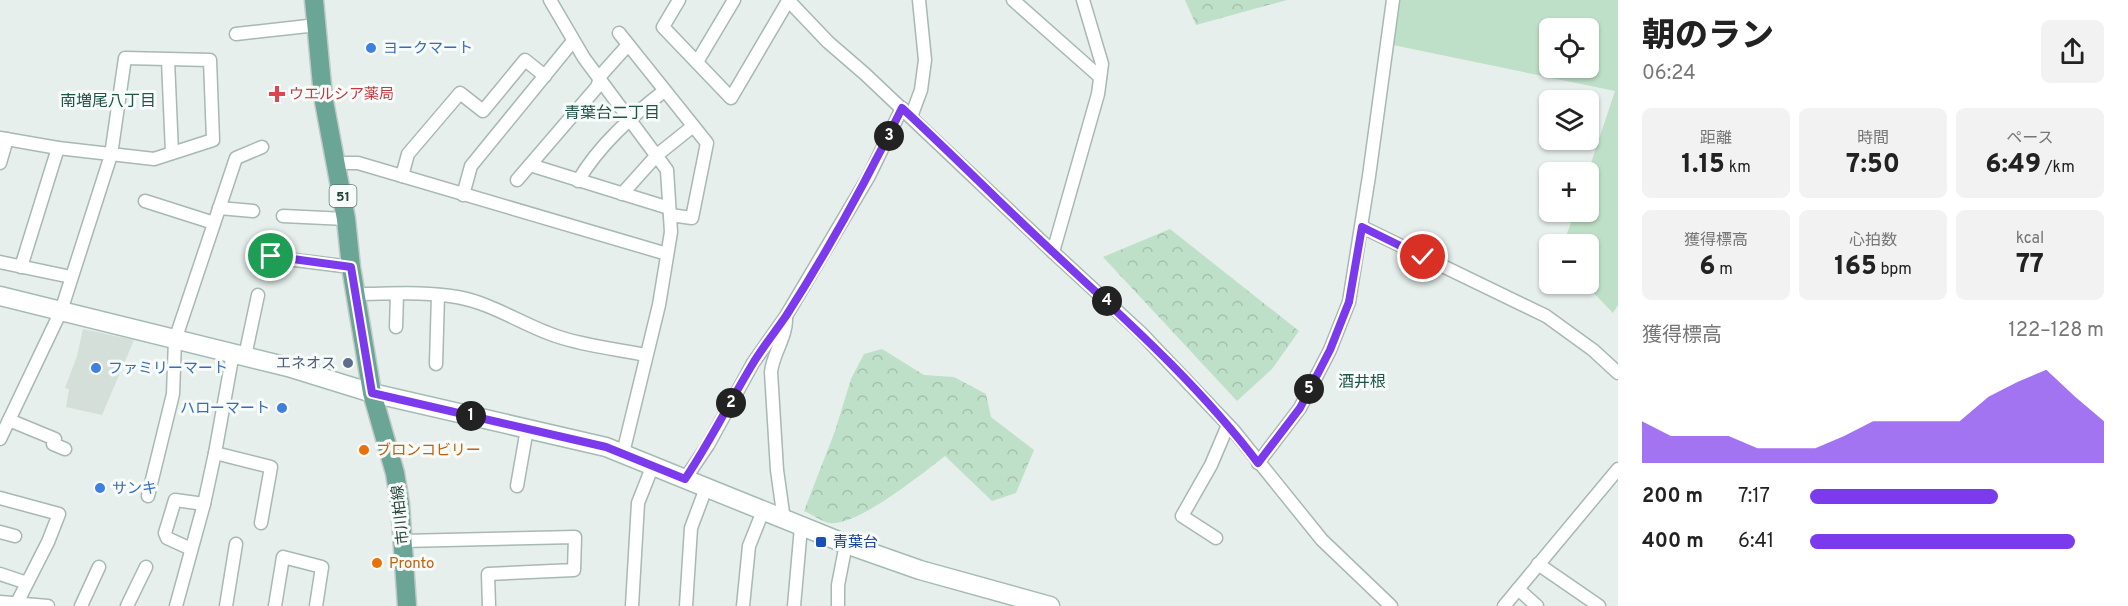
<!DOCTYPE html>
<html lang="ja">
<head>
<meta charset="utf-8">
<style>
  :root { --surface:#fff; --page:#f2f2f2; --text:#222; --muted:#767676; --accent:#7c3aed }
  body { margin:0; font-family:Overpass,"Noto Sans JP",sans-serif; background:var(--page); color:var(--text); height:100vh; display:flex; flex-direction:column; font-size:22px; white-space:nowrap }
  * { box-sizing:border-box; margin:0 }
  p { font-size:20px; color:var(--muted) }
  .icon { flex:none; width:33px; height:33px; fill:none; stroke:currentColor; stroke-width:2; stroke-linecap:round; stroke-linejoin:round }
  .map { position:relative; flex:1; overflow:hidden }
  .panel { display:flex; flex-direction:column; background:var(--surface); width:510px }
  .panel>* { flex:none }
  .fabs { position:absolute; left:1539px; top:18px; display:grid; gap:12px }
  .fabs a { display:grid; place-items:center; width:60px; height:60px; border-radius:9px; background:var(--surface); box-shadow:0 2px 4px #0004; font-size:30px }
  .pin { position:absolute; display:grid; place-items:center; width:51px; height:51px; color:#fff; margin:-26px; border:3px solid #fff; border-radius:50%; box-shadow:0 2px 6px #0007 }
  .km { position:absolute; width:30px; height:30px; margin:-15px; border-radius:50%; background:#222; color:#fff; font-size:16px; line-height:30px; text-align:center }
  .round { display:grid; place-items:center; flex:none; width:63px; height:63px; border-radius:9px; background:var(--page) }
  .overview { display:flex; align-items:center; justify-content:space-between; height:102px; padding:0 24px }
  h1 { font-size:33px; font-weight:800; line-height:45px }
  .stats { display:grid; grid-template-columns:repeat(3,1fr); gap:9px; height:102px; padding:6px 24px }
  .stats div { display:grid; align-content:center; border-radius:9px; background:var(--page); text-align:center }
  .stats b { font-size:26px; font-weight:800 }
  .stats small { font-size:16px; font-weight:400 }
  .stats p { font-size:16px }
  .chart { height:168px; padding:12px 24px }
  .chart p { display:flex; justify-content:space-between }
  .chart svg { width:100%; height:108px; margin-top:6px; fill:var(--accent); opacity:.7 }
  ul { padding:0 24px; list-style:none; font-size:20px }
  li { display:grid; grid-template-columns:96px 72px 1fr; align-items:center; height:45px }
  li i { height:15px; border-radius:8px; background:var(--accent) }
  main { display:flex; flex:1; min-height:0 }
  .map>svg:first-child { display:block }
  .built { fill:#d4dfda }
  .forest { fill:url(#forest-crowns) }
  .green { fill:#bfe0c8; fill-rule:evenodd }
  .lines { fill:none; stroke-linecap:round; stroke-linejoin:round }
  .street-casing { stroke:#a8b8b2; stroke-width:15 }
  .secondary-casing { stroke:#a4bbb3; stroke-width:21 }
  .primary-casing { stroke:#c2cac8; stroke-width:21 }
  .street { stroke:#fff; stroke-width:12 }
  .secondary { stroke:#fff; stroke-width:18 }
  .primary { stroke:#6aa596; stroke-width:18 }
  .route-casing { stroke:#fff; stroke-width:12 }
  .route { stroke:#7c3aed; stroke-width:8 }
  .shop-dot { fill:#3f7fe0; stroke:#f7fbf9; stroke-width:2 }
  .health-dot { fill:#e0444e; stroke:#f7fbf9; stroke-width:2 }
  .service-dot { fill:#5c6f8a; stroke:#f7fbf9; stroke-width:2 }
  .food-dot { fill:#e8710a; stroke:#f7fbf9; stroke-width:2 }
  .transit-dot { fill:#1a4fb4; stroke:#f7fbf9; stroke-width:2 }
  .labels { text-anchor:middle; stroke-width:6; stroke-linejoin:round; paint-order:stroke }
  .shield { fill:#f7fbf9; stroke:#637a73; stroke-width:1.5 }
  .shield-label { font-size:14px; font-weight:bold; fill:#24423a }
  .shop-label { font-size:15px; fill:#366cbe; stroke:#f7fbf9; text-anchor:start }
  .health-label { font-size:15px; fill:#be3a42; stroke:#f7fbf9; text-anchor:start }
  .service-label { font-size:15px; fill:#4e5e75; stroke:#f7fbf9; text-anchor:end }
  .food-label { font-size:15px; fill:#c56008; stroke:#f7fbf9; text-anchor:start }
  .street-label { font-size:15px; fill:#24423a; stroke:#f7fbf9 }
  .transit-label { font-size:15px; fill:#164399; stroke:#f7fbf9; text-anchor:start }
  .neighbourhood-label { font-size:16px; fill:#1f5548; stroke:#f7fbf9 }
</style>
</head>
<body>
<main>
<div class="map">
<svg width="1618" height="606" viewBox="0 0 1618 606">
  <defs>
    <pattern id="forest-crowns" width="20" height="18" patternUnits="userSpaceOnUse" patternTransform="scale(1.5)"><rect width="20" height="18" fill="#bfe0c8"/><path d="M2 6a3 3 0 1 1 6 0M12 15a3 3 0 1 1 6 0" fill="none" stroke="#a4c1ad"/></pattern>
  </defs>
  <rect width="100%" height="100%" fill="#e6efeb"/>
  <polygon class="built" points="83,329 134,340 102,415 66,407 69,389 65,388 77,356"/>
  <g class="forest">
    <polygon points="1185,0 1287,0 1196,25"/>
    <polygon points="1170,229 1299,331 1272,369 1237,401 1103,257"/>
    <path d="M882,349L924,375L954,377L986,394L991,417L1034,450L1016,493L992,501L945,456C923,473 857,527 829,523C821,521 811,514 804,511L835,431L851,379L864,354Z"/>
  </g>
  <path class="green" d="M1400,0H1618V305L1613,313L1585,284H1588V244H1563L1575,212H1588V172L1615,91L1393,45ZM1550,28H1588V68H1550Z"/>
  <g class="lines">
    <defs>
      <g id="street">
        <polyline points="550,0 584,58 667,170 671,232 659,305 623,453"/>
        <polyline points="679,0 663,27 731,98 788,1"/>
        <polyline points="788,0 828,42 865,74 1053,252 1141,333 1234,431 1322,540 1391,606"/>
        <polyline points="1013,0 1100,77"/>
        <polyline points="619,33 707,143 692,218 670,215"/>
        <polyline points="236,34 317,25"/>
        <polyline points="168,60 172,153"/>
        <polyline points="697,62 734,0"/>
        <polyline points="911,117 921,90 925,60 919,0"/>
        <polyline points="0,138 58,148 154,159 213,140 210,60 125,58 111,155 61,311 0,439"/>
        <polyline points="0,163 7,139"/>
        <polyline points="337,163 358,163 667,254"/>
        <polyline points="530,165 669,208"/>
        <polyline points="402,176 408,154 460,93 483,111 525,60 545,76"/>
        <polyline points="517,180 597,87 601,75 627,46"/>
        <path d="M578,181C599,145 632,116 664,91"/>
        <polyline points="622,194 657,155 692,127"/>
        <polyline points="463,195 471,166 573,41"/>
        <polyline points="145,201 214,223"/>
        <polyline points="219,208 253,211"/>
        <polyline points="283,216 346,219"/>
        <polyline points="1362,227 1546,316 1593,350 1618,373"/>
        <polyline points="1053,252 1098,94 1102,64 1083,0"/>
        <polyline points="271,257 351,267"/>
        <polyline points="0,262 71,277"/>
        <polyline points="21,267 58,148"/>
        <path d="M355,294C389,294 424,291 457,297C492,303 523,325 556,336C585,346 616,349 646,355"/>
        <polyline points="396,327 397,294"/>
        <polyline points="245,356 258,295"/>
        <polyline points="436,364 438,295"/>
        <polyline points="9,420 55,439 53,444 65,449"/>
        <polyline points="215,453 271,467 261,523"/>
        <polyline points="1258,463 1300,408 1330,350 1349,302 1369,176 1393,0"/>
        <polyline points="685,479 708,445 753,363 786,316 869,176 902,108"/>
        <polyline points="517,486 527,429"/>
        <polyline points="148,496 173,394 175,340 236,158 262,147"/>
        <polyline points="0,498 59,514 48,542 17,603"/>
        <path d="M784,520L777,470L771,372C773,353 787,337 786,317"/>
        <polyline points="0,532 15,536"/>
        <polyline points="1216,538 1182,516 1211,465 1228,425"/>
        <polyline points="403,541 575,537 574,570 488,574 489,606"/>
        <polyline points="191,549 167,538 165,533 175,500 204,504"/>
        <polyline points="1538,564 1599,606"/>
        <polyline points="0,574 27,583"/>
        <polyline points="1518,589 1537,606"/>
        <polyline points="0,602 48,606"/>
        <polyline points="81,606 99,567"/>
        <polyline points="127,606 146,567"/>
        <polyline points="176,606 204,504 215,453 233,353"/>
        <polyline points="226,606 236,544"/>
        <polyline points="275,606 283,557 322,567 316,606"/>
        <polyline points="632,606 638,503 653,465"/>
        <polyline points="686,606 691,528 706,488"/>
        <polyline points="743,606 749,546 763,511"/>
        <polyline points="794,606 801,527"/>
        <polyline points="838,606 838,585 846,544"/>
        <polyline points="1504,606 1618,469"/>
      </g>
      <polyline id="secondary" points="0,296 288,367 372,393 606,447 846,544 920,570 1050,606"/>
      <polyline id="primary" points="314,0 323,96 346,219 351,267 372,393 395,473 400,504 407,606"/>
    </defs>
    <use href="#street" class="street-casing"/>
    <use href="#secondary" class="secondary-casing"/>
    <use href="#primary" class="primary-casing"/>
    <use href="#street" class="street"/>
    <use href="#secondary" class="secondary"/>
    <use href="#primary" class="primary"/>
  </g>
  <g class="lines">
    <defs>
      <path id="route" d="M271,256L351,267L372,393L606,447L685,479C710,442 729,403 752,365C762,348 775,332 786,316C829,249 867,180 902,108C954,156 1003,206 1054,253C1126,320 1199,385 1258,463L1300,408L1330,350L1349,302L1362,227L1423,257"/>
    </defs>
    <use href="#route" class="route-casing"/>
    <use href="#route" class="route"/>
  </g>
  <g class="shop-dot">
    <circle cx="371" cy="48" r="6"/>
    <circle cx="96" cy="368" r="6"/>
    <circle cx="282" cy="408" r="6"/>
    <circle cx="100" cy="488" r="6"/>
  </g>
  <path class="health-dot" d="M274 85h6v6h6v6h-6v6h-6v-6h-6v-6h6z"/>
  <circle class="service-dot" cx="348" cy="363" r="6"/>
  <g class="food-dot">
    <circle cx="364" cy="450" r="6"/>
    <circle cx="377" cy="563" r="6"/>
  </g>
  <rect class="transit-dot" x="815" y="536" width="12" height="12" rx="3"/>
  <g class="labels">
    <rect class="shield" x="329.5" y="185" width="27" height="22" rx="4.5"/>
    <g class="shield-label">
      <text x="343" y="201">51</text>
    </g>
    <g class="shop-label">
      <text x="383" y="53">ヨークマート</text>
      <text x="108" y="373">ファミリーマート</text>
      <text x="270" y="413" text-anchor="end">ハローマート</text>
      <text x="112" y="493">サンキ</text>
    </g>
    <g class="health-label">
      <text x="289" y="99">ウエルシア薬局</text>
    </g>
    <g class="service-label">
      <text x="336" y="368">エネオス</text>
    </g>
    <g class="food-label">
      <text x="376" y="455">ブロンコビリー</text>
      <text x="389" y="568">Pronto</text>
    </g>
    <g class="street-label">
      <text transform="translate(400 515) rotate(-96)" y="5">市川柏線</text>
    </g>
    <g class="transit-label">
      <text x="833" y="547">青葉台</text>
    </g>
    <g class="neighbourhood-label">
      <text x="108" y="106">南増尾八丁目</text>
      <text x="612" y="118">青葉台二丁目</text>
      <text x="1362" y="387">酒井根</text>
    </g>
  </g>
</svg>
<div class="fabs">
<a><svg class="icon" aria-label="locate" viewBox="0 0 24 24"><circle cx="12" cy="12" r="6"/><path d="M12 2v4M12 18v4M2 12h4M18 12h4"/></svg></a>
<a><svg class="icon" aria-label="layers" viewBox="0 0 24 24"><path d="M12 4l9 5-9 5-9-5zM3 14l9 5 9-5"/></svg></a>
<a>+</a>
<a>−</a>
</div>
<div class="pin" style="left:271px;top:256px;background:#1e9e55"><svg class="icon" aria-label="arrive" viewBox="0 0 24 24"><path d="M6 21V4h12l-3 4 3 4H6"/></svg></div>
<div class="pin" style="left:1423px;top:257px;background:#d93025"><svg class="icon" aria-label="check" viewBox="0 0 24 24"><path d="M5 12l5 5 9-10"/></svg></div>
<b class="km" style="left:471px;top:416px">1</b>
<b class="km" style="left:731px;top:403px">2</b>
<b class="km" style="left:889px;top:136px">3</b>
<b class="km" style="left:1107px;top:301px">4</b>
<b class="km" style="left:1309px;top:389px">5</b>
</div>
<section class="panel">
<div class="overview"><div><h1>朝のラン</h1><p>06:24</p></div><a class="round"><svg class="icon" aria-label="share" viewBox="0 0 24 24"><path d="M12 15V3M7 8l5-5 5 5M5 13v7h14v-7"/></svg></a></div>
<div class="stats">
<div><p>距離</p><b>1.15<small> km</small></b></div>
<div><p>時間</p><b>7:50</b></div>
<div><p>ペース</p><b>6:49<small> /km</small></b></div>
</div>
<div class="stats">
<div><p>獲得標高</p><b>6<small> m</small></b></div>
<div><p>心拍数</p><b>165<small> bpm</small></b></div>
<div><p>kcal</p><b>77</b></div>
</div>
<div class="chart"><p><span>獲得標高</span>122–128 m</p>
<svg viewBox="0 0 160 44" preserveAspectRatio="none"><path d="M0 44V27L10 33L20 33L30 33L40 38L50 38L60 38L70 33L80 27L90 27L100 27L110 27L120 17L130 11L140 6L150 17L160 27V44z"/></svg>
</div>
<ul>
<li><b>200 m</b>7:17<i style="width:64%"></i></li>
<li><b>400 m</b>6:41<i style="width:90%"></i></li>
</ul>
</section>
</main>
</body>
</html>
